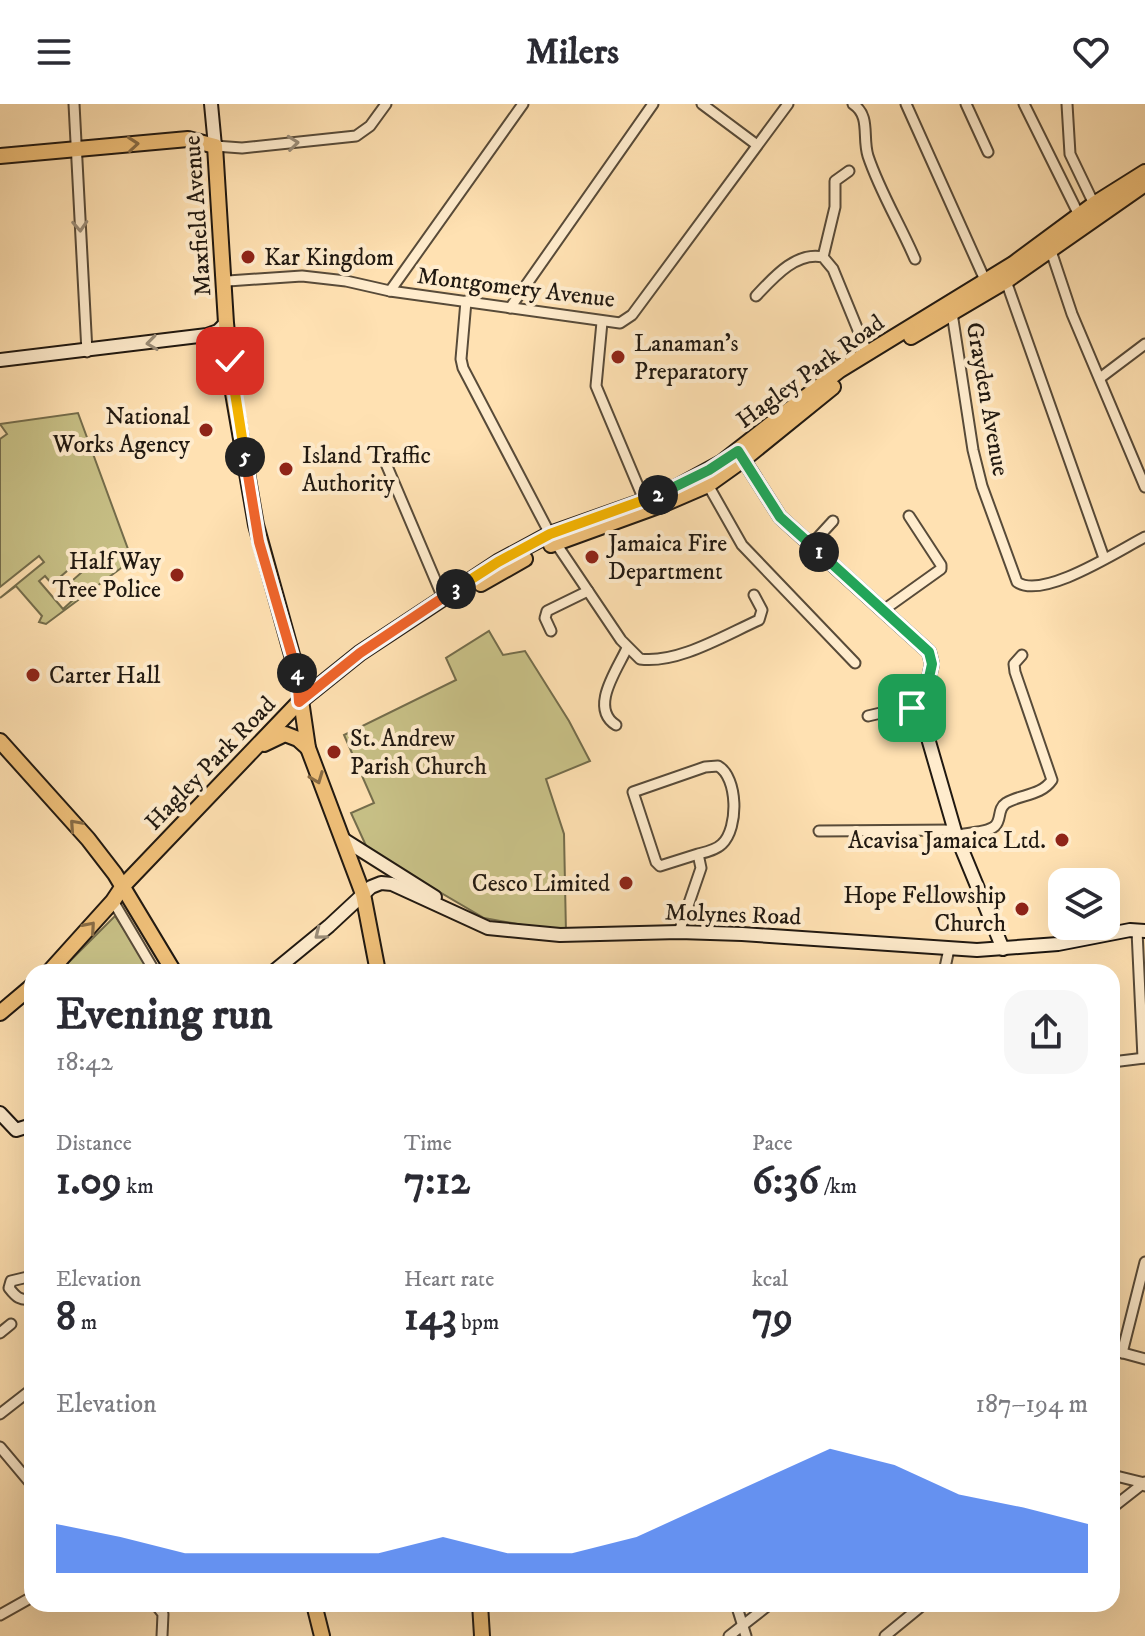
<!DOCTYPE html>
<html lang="en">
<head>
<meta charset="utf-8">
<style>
  :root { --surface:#fff; --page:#f7f7f7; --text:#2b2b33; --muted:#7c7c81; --accent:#2563eb }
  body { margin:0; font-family:"IM FELL DW Pica",serif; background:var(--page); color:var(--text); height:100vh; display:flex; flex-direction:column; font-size:30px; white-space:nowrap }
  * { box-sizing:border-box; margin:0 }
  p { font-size:26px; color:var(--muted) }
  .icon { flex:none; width:44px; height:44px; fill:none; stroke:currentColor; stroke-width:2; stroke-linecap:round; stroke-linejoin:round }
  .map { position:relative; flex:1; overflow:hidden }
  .drawer { position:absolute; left:24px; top:860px; width:1096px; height:648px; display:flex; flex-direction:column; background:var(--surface); border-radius:24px; box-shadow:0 8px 32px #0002 }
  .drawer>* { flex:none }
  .buttons { position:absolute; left:1048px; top:764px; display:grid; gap:16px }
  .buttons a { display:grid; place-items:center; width:72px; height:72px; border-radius:16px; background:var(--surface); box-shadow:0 8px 32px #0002; font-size:40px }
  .pin { position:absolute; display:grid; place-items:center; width:68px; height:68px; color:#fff; margin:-34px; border-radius:16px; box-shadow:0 4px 12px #0006 }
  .km { position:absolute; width:40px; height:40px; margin:-20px; border-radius:50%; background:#222; color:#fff; font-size:22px; line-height:40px; text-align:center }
  .round { display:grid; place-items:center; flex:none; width:84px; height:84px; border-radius:24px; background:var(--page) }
  .headline { display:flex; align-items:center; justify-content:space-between; height:136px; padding:0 32px }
  h1 { font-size:44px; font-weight:800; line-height:60px }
  .metrics { display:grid; grid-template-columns:repeat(3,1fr); gap:12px; height:136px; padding:8px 32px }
  .metrics div { display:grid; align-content:center }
  .metrics b { font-size:40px; font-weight:800 }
  .metrics small { font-size:22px; font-weight:400 }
  .metrics p { font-size:22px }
  .chart { height:224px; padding:16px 32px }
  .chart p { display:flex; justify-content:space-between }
  .chart svg { width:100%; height:144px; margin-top:8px; fill:var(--accent); opacity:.7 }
  header { display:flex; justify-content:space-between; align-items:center; height:104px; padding:0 32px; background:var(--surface); font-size:36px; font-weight:800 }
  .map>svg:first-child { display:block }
  .green { fill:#c8c187; stroke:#746d4c; stroke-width:2; fill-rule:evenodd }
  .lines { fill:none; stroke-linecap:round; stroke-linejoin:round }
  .street-casing { stroke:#584b39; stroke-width:13 }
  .secondary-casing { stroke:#211911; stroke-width:16 }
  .primary-casing { stroke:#211911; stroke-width:18 }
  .street { stroke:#ffeccd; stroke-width:9 }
  .secondary { stroke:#ffeccd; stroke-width:12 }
  .primary { stroke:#f0c079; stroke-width:14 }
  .oneway { stroke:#9b8d78 }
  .oneway2 { stroke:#886c45 }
  .split-1-casing { stroke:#fff; stroke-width:16 }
  .split-2-casing { stroke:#fff; stroke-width:16 }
  .split-3-casing { stroke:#fff; stroke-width:16 }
  .split-4-casing { stroke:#fff; stroke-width:16 }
  .split-5-casing { stroke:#fff; stroke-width:16 }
  .split-6-casing { stroke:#fff; stroke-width:16 }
  .split-1 { stroke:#22a559; stroke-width:10 }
  .split-2 { stroke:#22a559; stroke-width:10 }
  .split-3 { stroke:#f5b400; stroke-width:10 }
  .split-4 { stroke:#f0652b; stroke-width:10 }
  .split-5 { stroke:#f0652b; stroke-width:10 }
  .split-6 { stroke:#f5b400; stroke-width:10 }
  .poi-dot { fill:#8f2418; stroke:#ffeccd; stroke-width:3 }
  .labels { text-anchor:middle; stroke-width:8; stroke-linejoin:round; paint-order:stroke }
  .street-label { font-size:24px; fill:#211911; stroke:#ffeccd }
  .poi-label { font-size:24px; fill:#211911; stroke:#ffeccd; text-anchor:start }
</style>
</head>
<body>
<header><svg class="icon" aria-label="menu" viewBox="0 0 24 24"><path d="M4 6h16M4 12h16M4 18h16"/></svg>Milers<svg class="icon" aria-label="heart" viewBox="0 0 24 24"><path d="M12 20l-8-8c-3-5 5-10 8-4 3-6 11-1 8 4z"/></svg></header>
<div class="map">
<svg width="1145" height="1532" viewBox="0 0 1145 1532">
  <rect width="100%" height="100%" fill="#ffe1b2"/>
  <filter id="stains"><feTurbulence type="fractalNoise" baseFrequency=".0025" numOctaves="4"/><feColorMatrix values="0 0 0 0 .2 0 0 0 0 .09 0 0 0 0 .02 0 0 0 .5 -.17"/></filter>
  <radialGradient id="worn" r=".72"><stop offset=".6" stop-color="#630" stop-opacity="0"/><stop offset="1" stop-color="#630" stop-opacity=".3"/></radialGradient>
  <g class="green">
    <path d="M78,309L132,456L46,520L39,518L42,512L16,482L0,494L44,458L39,452L0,483V335L7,330L0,320ZM82,454L89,462L58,489L63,494L79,481L84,486L63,505L39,477L45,472L52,480Z"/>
    <polygon points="489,527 503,551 525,547 569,617 590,657 546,675 564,730 566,829 484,814 368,746 351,709 374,699 344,631 456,576 446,554"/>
    <polygon points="115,812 152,868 69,868 65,862"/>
  </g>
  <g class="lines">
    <defs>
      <g id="street">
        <polyline points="74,0 87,248"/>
        <polyline points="702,0 757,41"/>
        <path d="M853,0C871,12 862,33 868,52C880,88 900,120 915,155"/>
        <polyline points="906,0 985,176"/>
        <polyline points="966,0 988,48"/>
        <polyline points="1024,0 1079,111"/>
        <polyline points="1067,0 1070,50 1094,100"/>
        <polyline points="215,42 242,44 356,32 370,22 386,0"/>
        <polyline points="1049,141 1072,210 1145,383"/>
        <polyline points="823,153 835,103 835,77 849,67"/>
        <polyline points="228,177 302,172 346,177 390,187 620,219 632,211 788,0"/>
        <polyline points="1006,177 1104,454"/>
        <polyline points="390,187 523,0"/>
        <path d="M756,192C773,174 796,147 823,153L833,165L867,248"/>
        <polyline points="466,197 461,255 463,264 550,430"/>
        <polyline points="510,204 653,0"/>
        <path d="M952,209L973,346L982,382L1017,478C1043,496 1118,447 1145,433"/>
        <polyline points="602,218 596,282 644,396"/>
        <polyline points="1100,274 1145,240"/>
        <polyline points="381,348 443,494"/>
        <polyline points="708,381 742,441 855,559"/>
        <path d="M555,438L621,536L640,555C678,560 725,531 759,516L762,506L754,491"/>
        <polyline points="811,441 833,417"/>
        <polyline points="885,505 941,465 941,461 909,412"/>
        <polyline points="551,527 545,514 547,507 588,487"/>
        <polyline points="868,612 906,603 921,610"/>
        <path d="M616,621C589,604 617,566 627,544"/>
        <polyline points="819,727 955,726"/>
        <path d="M956,731C967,729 987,729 995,722C1002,715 997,705 1006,699C1021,690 1041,692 1052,676L1015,568L1014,560L1022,551"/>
        <polyline points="113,797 155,868"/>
        <polyline points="1137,827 1143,954"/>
        <path d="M679,828L701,764L698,750L660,762L656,758L633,688L705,663L718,662C738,673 739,724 722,740C716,746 706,748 698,750"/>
        <polyline points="944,868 949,845"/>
        <polyline points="1112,958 1145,954"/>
        <path d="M32,1172L11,1177L9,1184C16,1193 20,1197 32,1195"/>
        <polyline points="0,1229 11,1220"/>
        <polyline points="1112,1246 1145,1255"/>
        <polyline points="1122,1249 1145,1158"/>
        <polyline points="0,1310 32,1285"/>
        <polyline points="0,1343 32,1381"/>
        <polyline points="1112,1371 1144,1379 1145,1382"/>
        <polyline points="1112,1404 1145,1378"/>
        <polyline points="147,1500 156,1501 163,1510 162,1532"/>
        <polyline points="736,1500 746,1532"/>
        <polyline points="0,1511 32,1493"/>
        <polyline points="729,1532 770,1500"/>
        <polyline points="885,1532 924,1500"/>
      </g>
      <g id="secondary">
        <polyline points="211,0 215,42"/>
        <polyline points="0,256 207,231 218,227 226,219"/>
        <polyline points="740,350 780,413 929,548 932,560 921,610 956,731 1003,845"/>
        <polyline points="343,735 435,793"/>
        <polyline points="273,868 329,822 371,783 381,779 392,780 488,824 560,831 679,828 742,830 977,846 1058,840 1130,826 1145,827"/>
        <polyline points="0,1009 16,1026 32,1021"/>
      </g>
      <g id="primary">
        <polyline points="0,52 188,35 215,42 226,219 233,289 256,421 297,569 308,644 363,790 378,868"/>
        <polyline points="911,233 1006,177 1145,80"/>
        <polyline points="551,441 664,400 708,381 743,356 833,283"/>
        <polyline points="481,480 525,455"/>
        <polyline points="0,637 88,735 115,770 174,868"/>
        <polyline points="264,640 285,630 298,635 308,644"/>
        <polyline points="49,868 113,797 123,782 299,598 360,549 498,458 550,430 666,389 721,359 840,266 1013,160 1094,100 1145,68"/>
        <polyline points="0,909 32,882"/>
        <polyline points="314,1500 322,1532"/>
        <polyline points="480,1500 482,1532"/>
      </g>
    </defs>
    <use href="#street" class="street-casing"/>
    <use href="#secondary" class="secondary-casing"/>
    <use href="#primary" class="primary-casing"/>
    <use href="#street" class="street"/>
    <use href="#secondary" class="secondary"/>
    <use href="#primary" class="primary"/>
  </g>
  <defs><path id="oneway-chevron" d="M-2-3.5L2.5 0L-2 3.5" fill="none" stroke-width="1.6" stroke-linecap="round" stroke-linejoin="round" transform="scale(2)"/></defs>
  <g class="oneway">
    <use href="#oneway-chevron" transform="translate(293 39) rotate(-6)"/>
    <use href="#oneway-chevron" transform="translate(80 122) rotate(87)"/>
    <use href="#oneway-chevron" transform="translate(152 239) rotate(172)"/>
    <use href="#oneway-chevron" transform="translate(320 830) rotate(141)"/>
  </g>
  <g class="oneway2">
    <use href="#oneway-chevron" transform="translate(133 40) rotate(-5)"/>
    <use href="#oneway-chevron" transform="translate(317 674) rotate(69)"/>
    <use href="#oneway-chevron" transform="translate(75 721) rotate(-132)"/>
    <use href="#oneway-chevron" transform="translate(90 823) rotate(-49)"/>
  </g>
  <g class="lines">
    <defs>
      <polyline id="split-1" points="819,448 929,548 932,560 921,610 912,604"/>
      <polyline id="split-2" points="658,391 709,366 738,347 780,413 819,448"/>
      <polyline id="split-3" points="456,485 498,458 550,430 658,391"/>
      <polyline id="split-4" points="297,569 299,598 360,549 456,485"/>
      <polyline id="split-5" points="245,353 259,438 297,569"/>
      <polyline id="split-6" points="230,257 245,353"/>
    </defs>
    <use href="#split-1" class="split-1-casing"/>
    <use href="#split-2" class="split-2-casing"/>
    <use href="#split-3" class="split-3-casing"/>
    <use href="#split-4" class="split-4-casing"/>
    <use href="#split-5" class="split-5-casing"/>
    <use href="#split-6" class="split-6-casing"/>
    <use href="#split-1" class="split-1"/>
    <use href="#split-2" class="split-2"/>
    <use href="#split-3" class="split-3"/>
    <use href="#split-4" class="split-4"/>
    <use href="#split-5" class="split-5"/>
    <use href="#split-6" class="split-6"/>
  </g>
  <g class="poi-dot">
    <circle cx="248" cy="153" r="8"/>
    <circle cx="618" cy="253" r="8"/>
    <circle cx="206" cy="326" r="8"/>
    <circle cx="286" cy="365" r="8"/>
    <circle cx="592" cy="453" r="8"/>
    <circle cx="177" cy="471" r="8"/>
    <circle cx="33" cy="571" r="8"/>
    <circle cx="334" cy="648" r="8"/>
    <circle cx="1062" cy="736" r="8"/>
    <circle cx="626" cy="779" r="8"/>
    <circle cx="1022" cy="805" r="8"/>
  </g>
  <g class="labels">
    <g class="street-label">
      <text transform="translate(197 112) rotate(-94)" y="8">Maxfield Avenue</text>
      <text transform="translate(516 183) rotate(7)" y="8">Montgomery Avenue</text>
      <text transform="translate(810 267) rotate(-36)" y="8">Hagley Park Road</text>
      <text transform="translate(988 295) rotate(80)" y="8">Grayden Avenue</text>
      <text transform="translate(210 659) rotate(-46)" y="8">Hagley Park Road</text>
      <text transform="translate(733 810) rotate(2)" y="8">Molynes Road</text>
    </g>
    <g class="poi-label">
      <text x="264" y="161">Kar Kingdom</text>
      <text x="634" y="247">Lanaman's<tspan x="634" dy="28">Preparatory</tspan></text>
      <text x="190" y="320" text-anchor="end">National<tspan x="190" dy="28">Works Agency</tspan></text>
      <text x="302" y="359">Island Traffic<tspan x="302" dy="28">Authority</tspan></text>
      <text x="608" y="447">Jamaica Fire<tspan x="608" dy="28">Department</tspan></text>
      <text x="161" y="465" text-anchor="end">Half Way<tspan x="161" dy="28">Tree Police</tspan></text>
      <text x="49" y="579">Carter Hall</text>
      <text x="350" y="642">St. Andrew<tspan x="350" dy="28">Parish Church</tspan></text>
      <text x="1046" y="744" text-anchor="end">Acavisa Jamaica Ltd.</text>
      <text x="610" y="787" text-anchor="end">Cesco Limited</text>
      <text x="1006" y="799" text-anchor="end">Hope Fellowship<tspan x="1006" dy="28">Church</tspan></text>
    </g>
  </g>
  <rect width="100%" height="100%" filter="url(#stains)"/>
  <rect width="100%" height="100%" fill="url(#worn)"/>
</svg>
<div class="buttons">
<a><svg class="icon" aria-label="layers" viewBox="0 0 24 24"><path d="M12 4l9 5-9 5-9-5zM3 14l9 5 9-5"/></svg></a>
</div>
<div class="pin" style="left:912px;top:604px;background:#1e9e55"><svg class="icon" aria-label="arrive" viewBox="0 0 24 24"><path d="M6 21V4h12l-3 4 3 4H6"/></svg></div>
<div class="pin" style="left:230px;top:257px;background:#d93025"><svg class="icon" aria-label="check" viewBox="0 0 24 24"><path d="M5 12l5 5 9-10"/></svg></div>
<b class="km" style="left:819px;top:448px">1</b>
<b class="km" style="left:658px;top:391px">2</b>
<b class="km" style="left:456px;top:485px">3</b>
<b class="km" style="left:297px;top:569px">4</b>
<b class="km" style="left:245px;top:353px">5</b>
<section class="drawer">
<div class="headline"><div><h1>Evening run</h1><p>18:42</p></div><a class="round"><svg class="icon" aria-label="share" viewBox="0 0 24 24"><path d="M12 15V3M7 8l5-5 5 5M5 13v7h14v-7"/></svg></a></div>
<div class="metrics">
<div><p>Distance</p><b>1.09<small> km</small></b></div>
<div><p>Time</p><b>7:12</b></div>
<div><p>Pace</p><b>6:36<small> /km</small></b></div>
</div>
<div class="metrics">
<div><p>Elevation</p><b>8<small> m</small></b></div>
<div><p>Heart rate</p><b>143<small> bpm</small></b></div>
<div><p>kcal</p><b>79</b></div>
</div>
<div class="chart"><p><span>Elevation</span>187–194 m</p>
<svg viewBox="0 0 160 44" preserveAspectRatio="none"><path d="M0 44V29L10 33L20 38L30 38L40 38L50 38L60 33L70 38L80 38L90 33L100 24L110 15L120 6L130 11L140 20L150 24L160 29V44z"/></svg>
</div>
</section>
</div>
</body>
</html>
